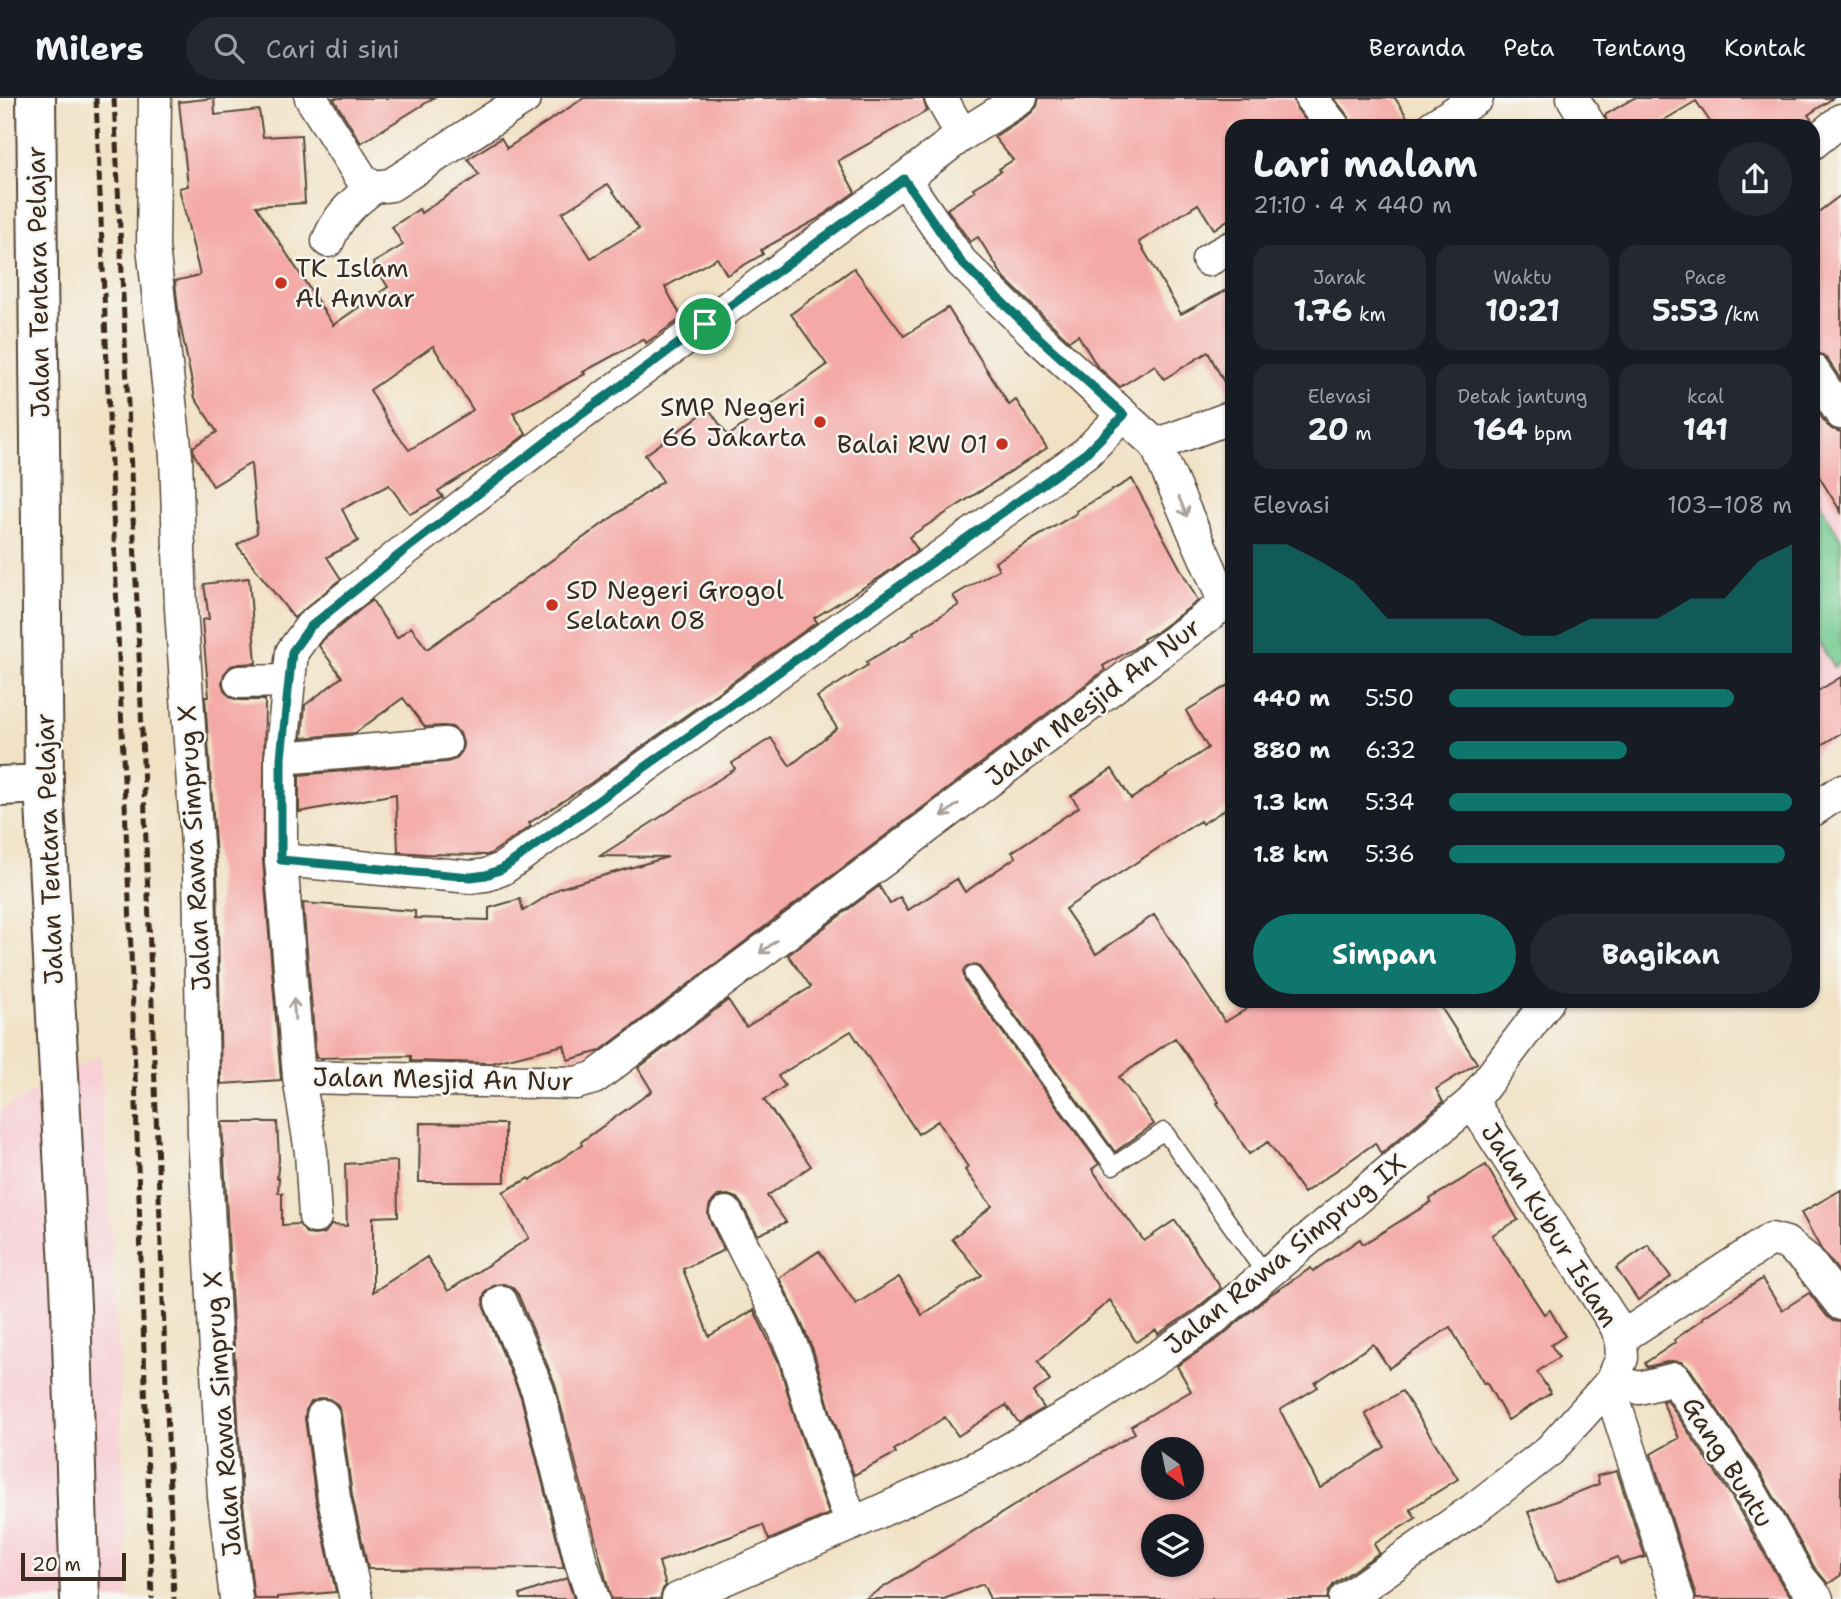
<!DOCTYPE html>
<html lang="id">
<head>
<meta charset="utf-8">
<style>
  :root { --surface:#171b24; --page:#242831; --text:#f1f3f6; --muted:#9ea1a6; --line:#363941; --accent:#0f766e }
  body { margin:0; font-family:"Shantell Sans",sans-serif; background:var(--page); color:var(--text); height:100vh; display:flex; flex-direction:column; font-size:26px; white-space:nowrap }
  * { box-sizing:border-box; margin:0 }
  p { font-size:23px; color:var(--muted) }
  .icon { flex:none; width:38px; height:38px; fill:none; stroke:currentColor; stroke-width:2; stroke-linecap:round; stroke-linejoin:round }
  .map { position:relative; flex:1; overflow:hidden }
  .details { position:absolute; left:1225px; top:21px; width:595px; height:889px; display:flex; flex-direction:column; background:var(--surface); border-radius:21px; box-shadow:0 2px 5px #0004 }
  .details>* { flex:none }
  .needle { width:46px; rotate:147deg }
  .fabs { position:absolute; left:1141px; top:1339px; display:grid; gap:14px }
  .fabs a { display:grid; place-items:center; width:63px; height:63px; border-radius:50%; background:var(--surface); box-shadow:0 2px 5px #0004; font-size:35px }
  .scale { position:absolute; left:21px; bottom:18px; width:105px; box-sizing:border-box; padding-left:7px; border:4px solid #3b2a1e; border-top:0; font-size:19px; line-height:24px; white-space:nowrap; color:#3b2a1e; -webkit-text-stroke:5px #f6f6f2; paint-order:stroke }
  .pin { position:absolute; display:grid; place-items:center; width:60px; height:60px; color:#fff; margin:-30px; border:4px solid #fff; border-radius:50%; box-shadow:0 2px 7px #0007 }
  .round { display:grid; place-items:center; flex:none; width:74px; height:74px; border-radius:37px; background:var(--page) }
  .head { display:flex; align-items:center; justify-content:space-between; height:119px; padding:0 28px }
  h1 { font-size:38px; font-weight:700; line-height:52px }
  .stats { display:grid; grid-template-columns:repeat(3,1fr); gap:10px; height:119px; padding:7px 28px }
  .stats div { display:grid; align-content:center; border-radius:18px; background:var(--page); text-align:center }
  .stats b { font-size:30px; font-weight:700 }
  .stats small { font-size:19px; font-weight:400 }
  .stats p { font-size:19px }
  .chart { height:196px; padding:14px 28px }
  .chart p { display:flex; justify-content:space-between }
  .chart svg { width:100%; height:126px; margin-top:7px; fill:var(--accent); opacity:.7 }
  .cta { display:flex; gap:14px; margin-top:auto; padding:14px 28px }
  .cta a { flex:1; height:80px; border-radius:42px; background:var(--accent); color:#fff; font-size:28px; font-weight:700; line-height:80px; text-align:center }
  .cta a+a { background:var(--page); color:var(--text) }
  ul { padding:0 28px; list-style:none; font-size:23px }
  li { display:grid; grid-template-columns:112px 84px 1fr; align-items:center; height:52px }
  li i { height:18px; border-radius:9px; background:var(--accent) }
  header { display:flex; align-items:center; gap:42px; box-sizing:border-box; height:98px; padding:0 35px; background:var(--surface); border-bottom:2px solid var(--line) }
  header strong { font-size:33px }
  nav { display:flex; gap:38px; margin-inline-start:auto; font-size:24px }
  .search { width:490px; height:63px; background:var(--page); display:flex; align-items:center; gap:18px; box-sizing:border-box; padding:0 24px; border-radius:38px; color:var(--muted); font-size:26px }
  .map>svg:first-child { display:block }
  .built { fill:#f7cfd5 }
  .green { fill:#71c98e; stroke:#567a56; stroke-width:2 }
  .building { fill:#f4a9a6; fill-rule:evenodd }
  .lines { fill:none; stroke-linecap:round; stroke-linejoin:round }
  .service-casing { stroke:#564637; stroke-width:19 }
  .minor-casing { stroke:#564637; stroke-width:35 }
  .tertiary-casing { stroke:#564637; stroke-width:42 }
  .service { stroke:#fff; stroke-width:16 }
  .minor { stroke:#fff; stroke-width:32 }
  .tertiary { stroke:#fff; stroke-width:38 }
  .rail { stroke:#3b2a1e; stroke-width:5; stroke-dasharray:10 5; stroke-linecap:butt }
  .oneway { stroke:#a79f9a }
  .route-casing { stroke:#fff; stroke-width:14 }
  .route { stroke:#0f766e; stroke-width:9 }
  .poi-dot { fill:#c8321e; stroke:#f6f6f2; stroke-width:2.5 }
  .labels { text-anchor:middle; stroke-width:5; stroke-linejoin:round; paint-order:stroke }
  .poi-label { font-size:26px; fill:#3b2a1e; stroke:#f6f6f2; text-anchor:start }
  .street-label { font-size:26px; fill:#3b2a1e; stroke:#f6f6f2 }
</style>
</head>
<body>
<header>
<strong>Milers</strong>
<div class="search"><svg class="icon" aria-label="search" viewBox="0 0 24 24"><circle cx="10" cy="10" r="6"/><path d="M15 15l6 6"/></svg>Cari di sini</div>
<nav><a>Beranda</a><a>Peta</a><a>Tentang</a><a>Kontak</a></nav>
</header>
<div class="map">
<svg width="1841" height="1501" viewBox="0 0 1841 1501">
  <rect width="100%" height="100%" fill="#f6f6f2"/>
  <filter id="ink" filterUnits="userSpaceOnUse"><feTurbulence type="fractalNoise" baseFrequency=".0143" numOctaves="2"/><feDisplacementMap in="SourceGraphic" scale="14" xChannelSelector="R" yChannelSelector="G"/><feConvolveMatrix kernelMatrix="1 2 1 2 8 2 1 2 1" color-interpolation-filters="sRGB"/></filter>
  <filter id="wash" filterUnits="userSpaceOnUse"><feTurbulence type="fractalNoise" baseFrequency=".00686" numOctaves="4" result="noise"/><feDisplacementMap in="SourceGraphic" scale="28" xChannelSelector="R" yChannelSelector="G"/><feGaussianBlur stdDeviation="1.57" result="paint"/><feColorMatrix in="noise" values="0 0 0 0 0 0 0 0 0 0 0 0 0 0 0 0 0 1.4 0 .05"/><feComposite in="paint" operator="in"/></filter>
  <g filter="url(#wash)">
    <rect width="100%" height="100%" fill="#f1e2c6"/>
    <g class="built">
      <polygon points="1813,295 1841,322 1841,639 1813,657"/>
      <polygon points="100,957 118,1249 128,1501 0,1501 0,1013"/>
    </g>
    <polygon class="green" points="1818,403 1841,441 1841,564 1834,569 1813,535 1813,406"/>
    <g id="blocks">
      <g class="building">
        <path d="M214,0L215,17L259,12L263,39L301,37L305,105L256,108L333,227L388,189L373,165L403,147L392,129L419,111L421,115L479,77L468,61L501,40L507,50L584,0H923L927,13L838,63L855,94L819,120L761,152L763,156L727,177L717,160L665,189L682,220L646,245L644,241L583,274L585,276L513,315L526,336L508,350L438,393L443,399L410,416L389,387L342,411L358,443L327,459L341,481L294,520L237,447L257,435L251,365L213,388L194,356L193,349L217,334L195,300L179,220L175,183L200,177L179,90L188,88L179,4ZM608,86L639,131L591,160L562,115ZM433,248L473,312L409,352L391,328L370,292Z"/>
        <polygon points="333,0 434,0 361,45"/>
        <polygon points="1039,0 1293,0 1297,11 1310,28 1232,28 1232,119 1214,131 1198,106 1139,144 1181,216 1232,189 1232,299 1208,254 1164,281 1155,267 1120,289 1097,268 1078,237 1069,243 1004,180 978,139 970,144 947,111 975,93 973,90 1001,73 999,71 1013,62 994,39 1031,15 1037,8"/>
        <polygon points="1334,0 1395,0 1413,28 1351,28 1347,17"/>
        <polygon points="1634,0 1833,0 1808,17 1812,22 1805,28 1713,28 1696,3 1654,28 1608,28 1605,17"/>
        <polygon points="1841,97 1841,282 1828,262 1822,257 1816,255 1813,251 1813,118"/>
        <polygon points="854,170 904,238 948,210 1009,307 1016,302 1047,350 909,439 918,452 882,478 814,520 817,524 591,685 529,725 531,728 490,756 487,757 425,756 398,754 396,696 299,714 299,677 447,664 456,661 462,653 463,645 460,635 452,629 443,628 425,629 403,600 355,635 302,640 305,607 342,579 319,548 323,542 372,502 397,540 411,529 427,551 663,383 645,357 709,311 728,338 827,267 791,216"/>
        <polygon points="1813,306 1826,326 1832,331 1841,334 1841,414 1813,369"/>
        <polygon points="1132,381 1198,503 1155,535 1143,541 1144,543 1133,551 1103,568 1105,572 600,953 568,962 564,947 492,965 411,963 411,958 316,960 303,805 415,813 415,820 489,822 489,810 520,801 523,813 560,790 668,759 600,758 735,671 732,665 771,640 790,668 837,630 817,599 868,567 866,564 914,536 913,534 959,507 953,498 999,471 995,464 1077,415 1076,413"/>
        <polygon points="249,480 256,565 240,566 231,568 224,576 222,585 225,594 232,600 240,602 265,602 263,762 281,982 221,986 217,775 205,599 209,599 202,522 209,521 204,486"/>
        <polygon points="1841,579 1841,635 1813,652 1813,596"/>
        <polygon points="1232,585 1232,707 1202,726 1200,723 1065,811 1096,856 1154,817 1225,924 1260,903 1437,903 1477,965 1436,991 1443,1004 1381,1056 1375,1045 1304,1095 1268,1044 1249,1056 1217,1005 1219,1004 1175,940 1119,979 1154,1026 1115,1054 981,871 977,867 967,868 963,873 965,883 1099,1066 1092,1071 1125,1119 1126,1118 1144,1143 1175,1122 1221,1190 1196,1211 1158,1236 1156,1232 1136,1244 1110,1202 1038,1263 1050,1283 1033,1294 1044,1310 1019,1325 1006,1307 958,1338 945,1319 894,1352 896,1355 854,1377 831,1315 813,1252 800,1222 779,1180 819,1153 856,1206 899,1179 922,1217 982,1177 952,1141 992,1108 965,1072 968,1069 938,1023 918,1036 851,933 778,978 785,988 764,1002 811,1068 767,1098 786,1124 758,1137 742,1107 737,1100 728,1097 718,1098 710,1106 708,1115 710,1123 724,1152 683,1171 709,1238 754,1212 779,1265 797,1327 829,1416 769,1442 763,1427 659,1464 666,1488 663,1491 660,1501 611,1501 555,1286 518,1196 512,1189 504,1186 495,1187 486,1193 483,1201 484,1210 521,1299 564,1470 368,1471 352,1397 341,1315 337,1306 329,1301 321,1300 311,1304 306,1312 305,1320 316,1403 336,1494 277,1499 277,1501 254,1501 242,1397 222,1024 277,1024 279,1061 277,1080 279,1080 278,1095 282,1095 282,1127 299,1126 307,1136 315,1137 325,1135 331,1127 347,1128 345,1066 397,1063 398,1118 373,1119 373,1194 427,1159 448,1193 529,1140 503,1094 529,1080 530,1082 582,1047 581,1044 652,993 638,970 728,902 746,929 811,889 788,857 879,788 890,806 900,799 908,812 957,781 965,794 1016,759 1012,754 1079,709 1071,698 1112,671 1131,701 1208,650 1186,613"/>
        <polygon points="420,1025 505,1026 505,1084 419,1084"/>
        <path d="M1486,1067L1518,1122L1492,1137L1544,1216L1550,1212L1565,1238L1551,1247L1559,1259L1537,1274L1551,1295L1508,1322L1486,1284L1484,1286L1450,1229L1389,1270L1373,1246L1315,1285L1318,1289L1280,1312L1320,1390L1385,1349L1365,1316L1402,1293L1458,1381L1410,1411L1416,1420L1374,1446L1379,1455L1334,1486L1329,1493L1327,1501H990L983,1486L944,1501H865L1047,1387L1135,1335L1131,1328L1191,1293L1177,1268L1219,1240L1270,1197L1311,1170L1313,1173L1360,1141L1363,1146L1431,1104L1430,1101ZM1153,1351H1192V1390H1153ZM1153,1428H1192V1466H1153Z"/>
        <polygon points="1841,1092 1841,1176 1821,1151 1801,1115"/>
        <polygon points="1648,1147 1671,1179 1638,1202 1616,1170"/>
        <polygon points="1762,1181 1782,1212 1809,1195 1827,1218 1833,1223 1841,1224 1841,1477 1828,1486 1814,1469 1761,1376 1690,1271 1681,1264 1671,1263 1647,1269 1645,1265 1676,1244 1674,1242 1703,1221 1702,1220"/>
        <polygon points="1667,1302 1730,1396 1783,1488 1793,1501 1696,1501 1695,1495 1651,1356 1679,1340 1662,1303"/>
        <polygon points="1617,1373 1645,1459 1620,1466 1618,1459 1557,1484 1528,1414 1599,1386 1597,1378"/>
        <polygon points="567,1480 574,1501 521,1501 520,1497"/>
      </g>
    </g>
  </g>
  <g filter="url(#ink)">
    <use href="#blocks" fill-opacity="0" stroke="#564637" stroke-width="2"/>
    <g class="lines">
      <defs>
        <polyline id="service" points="973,877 1113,1068 1164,1033 1266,1177"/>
        <g id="minor">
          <polyline points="155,0 153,148 176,358 181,511 199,775 204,1036 224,1399 236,1501"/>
          <polyline points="311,0 362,81 374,89 391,87 525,0"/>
          <polyline points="941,0 962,37 1021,0"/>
          <polyline points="1311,0 1333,28"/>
          <polyline points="1573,0 1590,28"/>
          <polyline points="1433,28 1477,0"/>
          <polyline points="1813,45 1841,22"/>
          <polyline points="904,81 961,164 1037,238 1123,317"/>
          <path d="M328,143C338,118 352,105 374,89"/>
          <polyline points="1208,162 1232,149"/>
          <polyline points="1813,273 1841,315"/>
          <polyline points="1156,347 1232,319"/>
          <polyline points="240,584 289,583"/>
          <polyline points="281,660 445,646"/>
          <polyline points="1813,712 1841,693"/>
          <polyline points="281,762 281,660 292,554 310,529 400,456 582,316 904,81 962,37"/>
          <polyline points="299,979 576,985 594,980 1225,505 1156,347 1123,317 1086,355 502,771 486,777 471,779 281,762 299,979 311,1054 315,1119"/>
          <polyline points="726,1115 784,1230 796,1259 814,1321 852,1426"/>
          <polyline points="501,1204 538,1293 581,1464 593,1501"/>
          <polyline points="1621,1240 1771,1141 1786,1145 1806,1161 1841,1206"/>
          <polyline points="1612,1283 1639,1290 1675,1281 1746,1386 1799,1479 1817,1501"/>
          <polyline points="1609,1287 1678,1501"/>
          <polyline points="323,1318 334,1400 356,1501"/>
          <polyline points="678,1501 852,1426 984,1366 1084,1308 1207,1226 1472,1004 1548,903"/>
          <polyline points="1345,1501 1474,1411 1550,1352 1612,1283 1622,1260 1621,1240 1615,1226 1472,1004"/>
        </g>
        <g id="tertiary">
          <polyline points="36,0 44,686 71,1208 80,1501"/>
          <polyline points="0,688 44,686"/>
        </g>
      </defs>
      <use href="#service" class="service-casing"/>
      <use href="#minor" class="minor-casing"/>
      <use href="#tertiary" class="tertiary-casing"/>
      <use href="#service" class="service"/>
      <use href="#minor" class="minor"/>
      <use href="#tertiary" class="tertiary"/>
      <g class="rail">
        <polyline points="96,0 131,852 152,1501"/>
        <polyline points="114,0 138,528 174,1501"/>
      </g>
    </g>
    <defs><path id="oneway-shaft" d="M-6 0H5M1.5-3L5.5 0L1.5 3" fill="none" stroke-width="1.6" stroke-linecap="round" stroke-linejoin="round" transform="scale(1.75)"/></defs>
    <g class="oneway">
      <use href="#oneway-shaft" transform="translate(1183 409) rotate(67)"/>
      <use href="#oneway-shaft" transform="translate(950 712) rotate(143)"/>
      <use href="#oneway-shaft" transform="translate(768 849) rotate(143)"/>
      <use href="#oneway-shaft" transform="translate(294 911) rotate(-94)"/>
    </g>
  </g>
  <g class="lines" filter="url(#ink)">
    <defs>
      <polygon id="route" points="904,81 961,164 1037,238 1124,317 1086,355 502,771 486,777 471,779 281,762 281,660 292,554 310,529 400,456 582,316"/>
    </defs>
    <use href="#route" class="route-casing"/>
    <use href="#route" class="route"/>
  </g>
  <g class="poi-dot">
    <circle cx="281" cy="185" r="7"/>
    <circle cx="820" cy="324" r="7"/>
    <circle cx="1002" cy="346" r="7"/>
    <circle cx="552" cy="507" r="7"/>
  </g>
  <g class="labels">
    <g class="poi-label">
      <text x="295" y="179">TK Islam<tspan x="295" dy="30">Al Anwar</tspan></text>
      <text x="806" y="318" text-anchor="end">SMP Negeri<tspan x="806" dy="30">66 Jakarta</tspan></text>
      <text x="988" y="355" text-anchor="end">Balai RW 01</text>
      <text x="566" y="501">SD Negeri Grogol<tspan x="566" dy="30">Selatan 08</tspan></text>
    </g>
    <g class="street-label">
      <text transform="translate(38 184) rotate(-91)" y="9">Jalan Tentara Pelajar</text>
      <text transform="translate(1093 604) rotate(-37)" y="9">Jalan Mesjid An Nur</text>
      <text transform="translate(194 750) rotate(-93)" y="9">Jalan Rawa Simprug X</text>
      <text transform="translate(49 751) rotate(-92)" y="9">Jalan Tentara Pelajar</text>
      <text transform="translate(443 981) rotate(1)" y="9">Jalan Mesjid An Nur</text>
      <text transform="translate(1550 1127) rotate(58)" y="9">Jalan Kubur Islam</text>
      <text transform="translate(1285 1156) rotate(-39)" y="9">Jalan Rawa Simprug IX</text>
      <text transform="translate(222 1316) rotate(-94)" y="9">Jalan Rawa Simprug X</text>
      <text transform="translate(1728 1364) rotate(58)" y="9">Gang Buntu</text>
    </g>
  </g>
</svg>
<div class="fabs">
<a><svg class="needle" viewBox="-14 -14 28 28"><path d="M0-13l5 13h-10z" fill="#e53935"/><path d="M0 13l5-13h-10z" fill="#9ea1a6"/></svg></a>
<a><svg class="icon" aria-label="layers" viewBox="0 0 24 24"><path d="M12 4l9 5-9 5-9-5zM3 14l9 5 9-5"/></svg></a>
</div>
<div class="scale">20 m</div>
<div class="pin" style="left:705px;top:226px;background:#1e9e55"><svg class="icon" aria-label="arrive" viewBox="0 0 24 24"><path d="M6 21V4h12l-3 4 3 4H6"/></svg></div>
<section class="details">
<div class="head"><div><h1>Lari malam</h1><p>21:10 · 4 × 440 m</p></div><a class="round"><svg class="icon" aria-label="share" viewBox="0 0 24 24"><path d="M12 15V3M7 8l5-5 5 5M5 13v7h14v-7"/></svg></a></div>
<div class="stats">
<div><p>Jarak</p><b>1.76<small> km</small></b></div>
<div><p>Waktu</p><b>10:21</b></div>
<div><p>Pace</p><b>5:53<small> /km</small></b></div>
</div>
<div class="stats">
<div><p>Elevasi</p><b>20<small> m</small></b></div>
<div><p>Detak jantung</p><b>164<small> bpm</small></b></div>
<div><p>kcal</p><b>141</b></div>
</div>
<div class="chart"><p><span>Elevasi</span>103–108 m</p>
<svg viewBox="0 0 160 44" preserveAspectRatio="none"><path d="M0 44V6L10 6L20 12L30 19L40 32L50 32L60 32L70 32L80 38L90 38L100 32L110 32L120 32L130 25L140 25L150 12L160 6V44z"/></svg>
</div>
<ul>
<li><b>440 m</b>5:50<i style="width:83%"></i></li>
<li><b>880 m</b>6:32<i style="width:52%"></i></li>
<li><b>1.3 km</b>5:34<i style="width:100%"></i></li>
<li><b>1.8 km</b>5:36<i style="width:98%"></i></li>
</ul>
<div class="cta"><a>Simpan</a><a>Bagikan</a></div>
</section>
</div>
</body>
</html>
